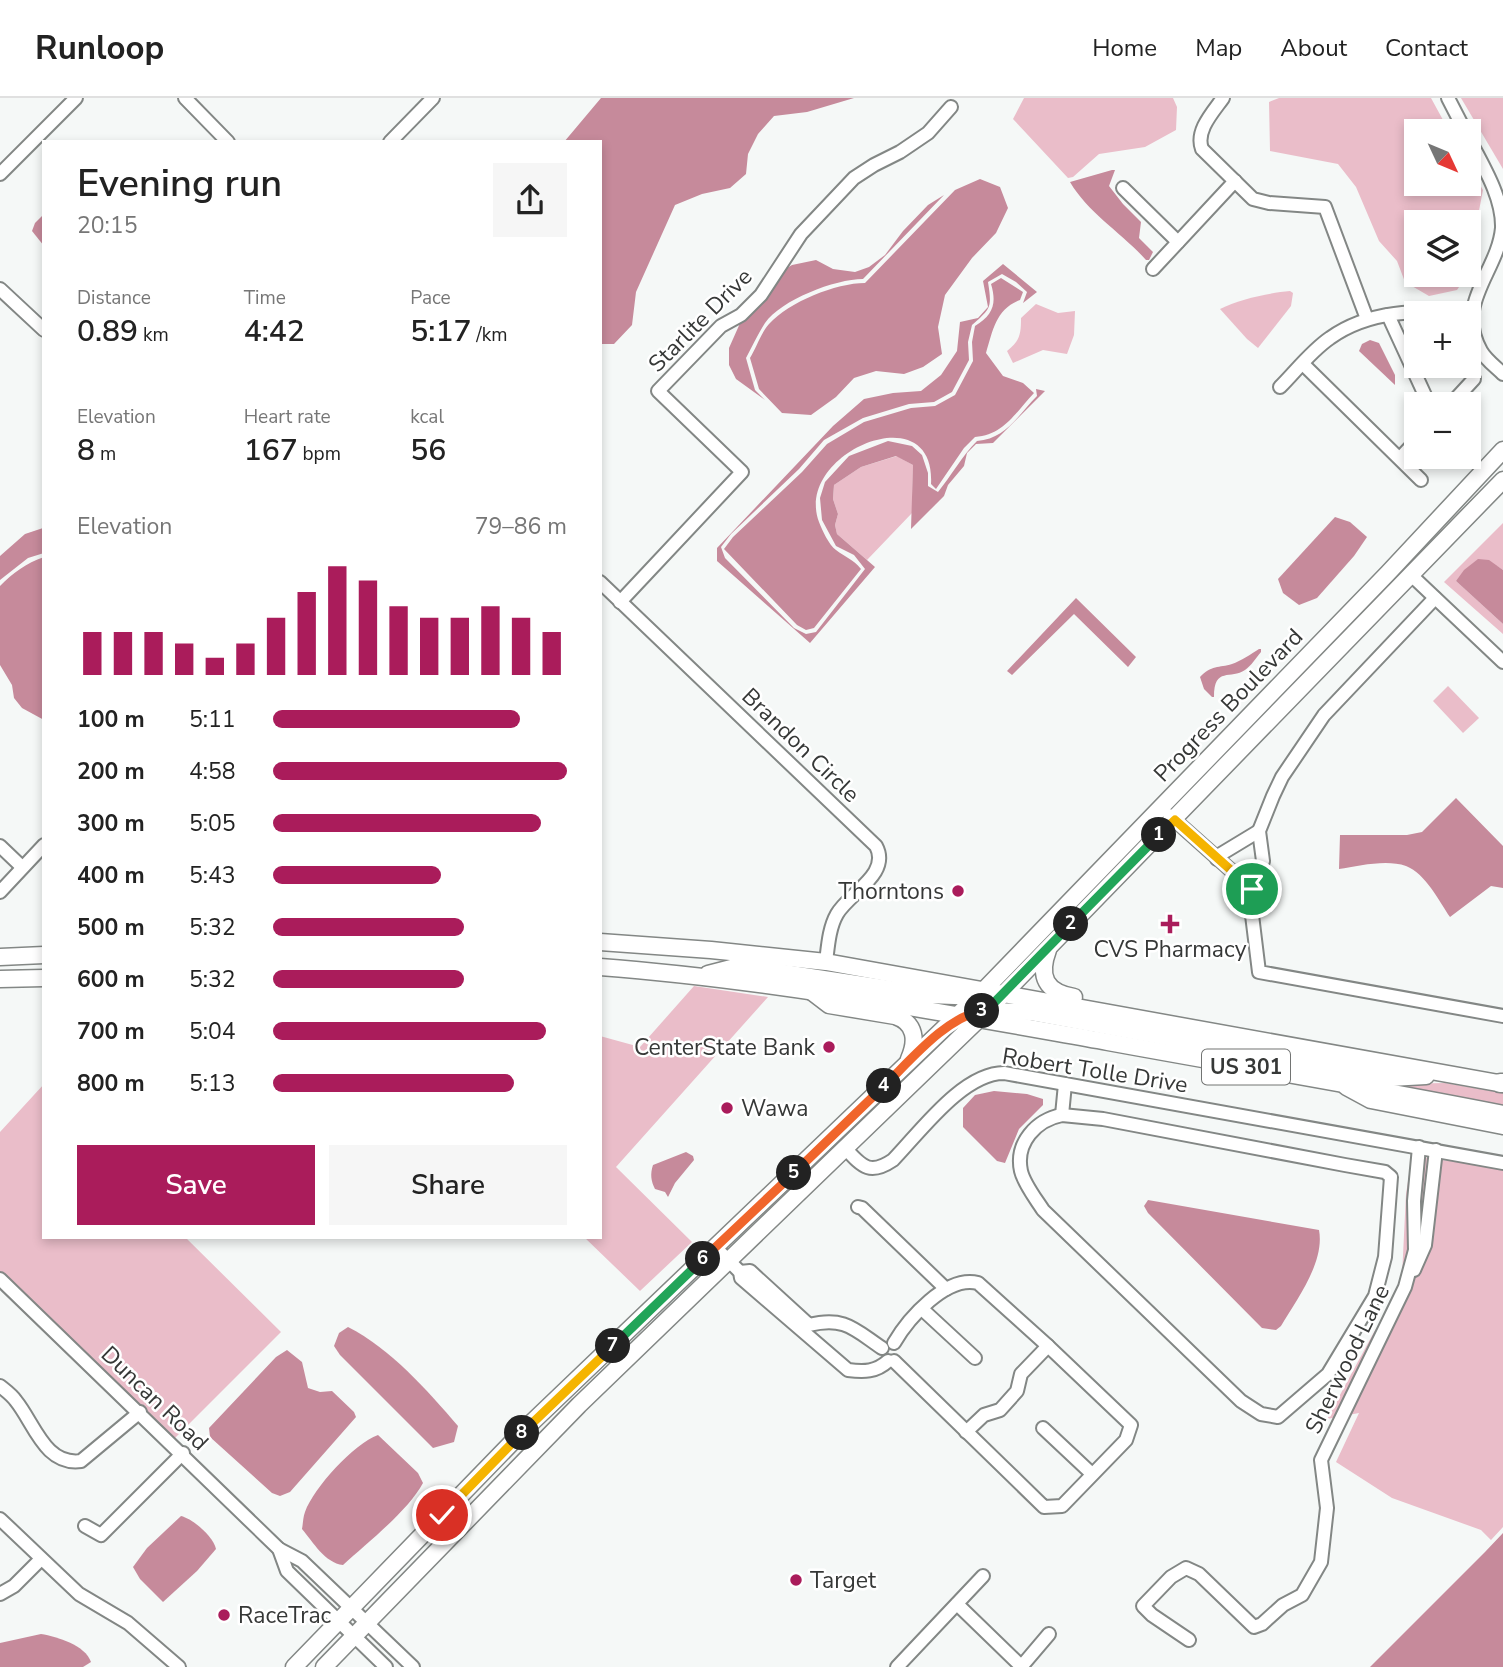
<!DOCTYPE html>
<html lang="en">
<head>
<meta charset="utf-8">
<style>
  :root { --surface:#fff; --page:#f6f6f6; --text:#222; --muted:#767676; --line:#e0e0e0; --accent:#aa1c5b }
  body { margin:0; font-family:"Nunito Sans",sans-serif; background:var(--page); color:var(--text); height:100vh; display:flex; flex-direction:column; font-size:26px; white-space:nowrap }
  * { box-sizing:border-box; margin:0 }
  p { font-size:23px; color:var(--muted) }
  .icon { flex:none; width:38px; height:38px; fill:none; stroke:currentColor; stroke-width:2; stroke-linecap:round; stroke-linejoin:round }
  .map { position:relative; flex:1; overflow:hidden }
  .side { position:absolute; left:42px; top:42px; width:560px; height:1099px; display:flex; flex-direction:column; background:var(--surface); border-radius:0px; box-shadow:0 4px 10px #0003 }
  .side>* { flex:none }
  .needle { width:46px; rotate:134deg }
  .controls { position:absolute; left:1404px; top:21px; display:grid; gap:14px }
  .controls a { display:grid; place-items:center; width:77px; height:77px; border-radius:0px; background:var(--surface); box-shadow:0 4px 10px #0003; font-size:35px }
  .pin { position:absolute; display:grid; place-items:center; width:60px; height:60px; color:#fff; margin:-30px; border:4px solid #fff; border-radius:50%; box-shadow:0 2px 7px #0007 }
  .km { position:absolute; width:35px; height:35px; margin:-18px; border-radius:50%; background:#222; color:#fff; font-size:19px; line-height:35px; text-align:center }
  .round { display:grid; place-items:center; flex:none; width:74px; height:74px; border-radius:0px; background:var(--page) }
  .headline { display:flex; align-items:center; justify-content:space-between; height:119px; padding:0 35px }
  h1 { font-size:38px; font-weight:600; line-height:52px }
  .stats { display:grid; grid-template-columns:repeat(3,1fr); gap:10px; height:119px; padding:7px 35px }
  .stats div { display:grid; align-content:center }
  .stats b { font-size:30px; font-weight:600 }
  .stats small { font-size:19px; font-weight:400 }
  .stats p { font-size:19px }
  .chart { height:196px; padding:14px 35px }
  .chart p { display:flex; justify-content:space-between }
  .chart svg { width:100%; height:126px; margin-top:7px; stroke:var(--accent); stroke-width:6 }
  .button { display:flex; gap:14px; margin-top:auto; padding:14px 35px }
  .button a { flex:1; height:80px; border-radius:0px; background:var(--accent); color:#fff; font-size:28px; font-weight:600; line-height:80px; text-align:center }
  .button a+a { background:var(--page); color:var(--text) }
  ul { padding:0 35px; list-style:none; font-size:23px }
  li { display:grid; grid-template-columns:112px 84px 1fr; align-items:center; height:52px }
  li i { height:18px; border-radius:9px; background:var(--accent) }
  header { display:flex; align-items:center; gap:42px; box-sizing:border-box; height:98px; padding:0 35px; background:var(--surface); border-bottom:2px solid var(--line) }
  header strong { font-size:33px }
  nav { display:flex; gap:38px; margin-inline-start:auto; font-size:24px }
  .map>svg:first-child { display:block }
  .green { fill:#eabdc9 }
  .water { fill:#c68a9b }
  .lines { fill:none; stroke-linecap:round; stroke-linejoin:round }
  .minor-casing { stroke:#838785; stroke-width:16 }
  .major-casing { stroke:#838785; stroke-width:19 }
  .highway-casing { stroke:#838785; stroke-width:21 }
  .minor { stroke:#fff; stroke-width:12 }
  .major { stroke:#fff; stroke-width:16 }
  .highway { stroke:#fff; stroke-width:18 }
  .split-1-casing { stroke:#fff; stroke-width:14 }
  .split-2-casing { stroke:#fff; stroke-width:14 }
  .split-3-casing { stroke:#fff; stroke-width:14 }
  .split-4-casing { stroke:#fff; stroke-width:14 }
  .split-5-casing { stroke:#fff; stroke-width:14 }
  .split-6-casing { stroke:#fff; stroke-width:14 }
  .split-7-casing { stroke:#fff; stroke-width:14 }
  .split-8-casing { stroke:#fff; stroke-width:14 }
  .split-9-casing { stroke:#fff; stroke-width:14 }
  .split-1 { stroke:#f5b400; stroke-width:9 }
  .split-2 { stroke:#22a559; stroke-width:9 }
  .split-3 { stroke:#22a559; stroke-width:9 }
  .split-4 { stroke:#f0652b; stroke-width:9 }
  .split-5 { stroke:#f0652b; stroke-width:9 }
  .split-6 { stroke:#f0652b; stroke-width:9 }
  .split-7 { stroke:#22a559; stroke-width:9 }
  .split-8 { stroke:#f5b400; stroke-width:9 }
  .split-9 { stroke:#f5b400; stroke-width:9 }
  .poi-dot { fill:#aa1c5b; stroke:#fff; stroke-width:2.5 }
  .labels { text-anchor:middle; stroke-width:5; stroke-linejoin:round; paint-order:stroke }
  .shield { fill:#fff; stroke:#727473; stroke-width:2 }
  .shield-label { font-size:21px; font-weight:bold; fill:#363837 }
  .street-label { font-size:23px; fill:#363837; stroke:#fff }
  .poi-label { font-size:23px; fill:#363837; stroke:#fff; text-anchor:start }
</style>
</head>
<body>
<header>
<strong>Runloop</strong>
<nav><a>Home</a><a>Map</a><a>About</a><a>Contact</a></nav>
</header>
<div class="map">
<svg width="1503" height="1569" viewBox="0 0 1503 1569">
  <rect width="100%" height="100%" fill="#f5f8f7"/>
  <g class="green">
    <polygon points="1024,0 1173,0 1177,9 1176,32 1145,49 1099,56 1073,79 1068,80 1013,21"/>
    <polygon points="1279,0 1431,0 1449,33 1416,33 1416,86 1468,86 1468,67 1483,92 1476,128 1473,168 1468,175 1468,124 1416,124 1416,177 1467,177 1457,192 1429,198 1405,184 1397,163 1379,143 1356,89 1338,66 1270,53 1269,4"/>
    <polygon points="1461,0 1503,0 1503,71"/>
    <path d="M1290,193L1293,195L1291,208L1258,250L1247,241L1220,211C1239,201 1269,195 1290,193Z"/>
    <path d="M1036,206L1058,215L1075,213L1074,237L1067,256L1043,252L1013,265L1007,253C1020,243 1021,236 1021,220Z"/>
    <polygon points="897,358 913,367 912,415 867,462 837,436 835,427 838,416 833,401 834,387 861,369"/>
    <polygon points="1503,425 1503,472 1497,468 1456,483 1503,526 1503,536 1444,484"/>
    <polygon points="1448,588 1479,620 1463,635 1433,603"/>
    <polygon points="694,888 768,899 616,1069 692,1144 640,1193 584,1139 600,1139 600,938 640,949"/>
    <polygon points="1445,985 1503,995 1503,1008 1388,988 1388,986"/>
    <polygon points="44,986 44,1139 185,1139 281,1234 174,1341 0,1175 0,1034"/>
    <polygon points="1412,1058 1503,1070 1503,1429 1491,1442 1481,1432 1392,1400 1336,1364 1359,1315 1327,1321 1374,1234 1393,1205 1402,1178 1406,1096"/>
  </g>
  <g class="water">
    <polygon points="601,0 854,0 807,14 774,18 758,36 748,56 746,76 730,90 702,96 675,107 636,194 632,227 614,246 600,246 600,44 564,44"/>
    <path d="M1112,72H1115L1109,88L1123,106L1141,124L1139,140L1153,154L1149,162H1146C1122,135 1088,115 1070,84Z"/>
    <path d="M980,81L1000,89L1008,110L996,135L972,160L945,197L938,229L942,256L923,269L904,276L876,273L854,280L836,299L811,317L782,315L759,291L750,260C756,250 761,235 769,226C789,204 836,185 865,185L955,92Z"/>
    <path d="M944,97L863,181C835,181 781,202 765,225C758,236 752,249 746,260L755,292L765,302L736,281L729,267V250L741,223L782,173L792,167L816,162L833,171L855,174L869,169L885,157L903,133L928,107Z"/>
    <polygon points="44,116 44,148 32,133 35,125"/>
    <path d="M1003,166L1037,194L1023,205L1027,194L1016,184L1002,176L988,184C992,210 991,210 972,227L968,244L969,262L952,294L934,304L909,306L863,320L824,342L799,371L731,436L721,449L725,460L794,530L806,536L816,534L865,471L854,457L836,448L822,422L820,400L825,384L849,358L888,343L912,348L922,357L928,375V388L938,394C951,378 962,358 977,343C1006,341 1018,317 1037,298L1036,291L1045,293L993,345L976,346L967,355L964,368L948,387L944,398L911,431L913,367L896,358L861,369L834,387L833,401L838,416L835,427L837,436L875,469L810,545L717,463V450L833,328L864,301L893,295L921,293L941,277L957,253L960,224L978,220L988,209L983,183Z"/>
    <path d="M1001,180L1023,194L1020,202C996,211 993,232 986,255L1003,278L1023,285L1034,295C1015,315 1004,337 975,339L964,350L936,391L931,386C936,295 793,355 819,424C822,432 829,447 836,452C845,459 853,461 861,471L814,530L806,532L797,527L724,451L733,439L802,374L827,346L864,324L911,310L935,308L955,297L973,263L972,244L975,228C993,217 997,206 991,186Z"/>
    <polygon points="1370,242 1379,245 1395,277 1395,287 1359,253 1362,246"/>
    <polygon points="1335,419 1350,424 1367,439 1354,458 1317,500 1299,507 1283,495 1278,481"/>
    <polygon points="43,430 44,455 28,460 0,482 0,458 25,436"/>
    <path d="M44,459V622L22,610L14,600L12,587L0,567V488C13,475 26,465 44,459Z"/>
    <polygon points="1478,461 1489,462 1503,472 1503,526 1456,483 1464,472"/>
    <polygon points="1076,500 1136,559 1128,569 1074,516 1012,577 1007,573"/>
    <path d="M1259,551H1261V554C1256,560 1251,568 1245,572C1231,582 1214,568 1214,599H1212L1204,591L1200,579C1211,567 1219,570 1232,566C1241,563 1251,556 1259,551Z"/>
    <path d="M1456,700L1503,748V790L1491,788L1450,819C1439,803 1426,776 1406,768C1386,761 1359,768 1339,771L1340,737H1407L1422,734Z"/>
    <polygon points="994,993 1027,996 1043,1001 1043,1007 1019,1031 1005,1065 997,1063 963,1029 963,1010 975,997"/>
    <path d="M686,1054L693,1058L694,1062L675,1085L668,1099L665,1094L655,1091C651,1083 650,1076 653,1067Z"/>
    <path d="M1148,1102L1319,1132C1325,1164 1297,1201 1281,1228L1276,1232L1262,1230L1148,1115L1144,1108Z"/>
    <path d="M348,1229C391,1251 427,1292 458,1328L454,1344L433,1350L340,1257L334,1248L339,1235Z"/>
    <polygon points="287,1252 302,1264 308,1290 320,1294 332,1293 354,1314 356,1319 290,1394 280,1398 272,1395 210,1339 209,1330 276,1259"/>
    <path d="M378,1337L418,1375L423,1385C408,1413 367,1445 343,1467C325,1465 313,1444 302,1431C303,1426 303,1419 305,1414C314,1389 354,1346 378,1337Z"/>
    <path d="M181,1418C193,1421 213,1438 216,1451L197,1473L163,1504L140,1481L133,1469L147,1450Z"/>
    <polygon points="1503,1435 1503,1569 1370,1569 1485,1454"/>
    <path d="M41,1536C58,1539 85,1547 91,1564L83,1569H0V1545Z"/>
  </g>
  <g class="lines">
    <defs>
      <g id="minor">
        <polyline points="185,0 228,44"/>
        <path d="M1223,0C1213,14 1195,33 1202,51L1253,101L1269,105L1325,109L1367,221"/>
        <polyline points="1448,0 1465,33"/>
        <path d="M1468,39C1482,66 1503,99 1502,130C1498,174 1454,205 1481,253C1486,262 1496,269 1503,276"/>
        <polyline points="390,44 433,0"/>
        <polyline points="0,76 76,0"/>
        <polyline points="1123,90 1178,144"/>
        <polyline points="1153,171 1235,83"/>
        <polyline points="0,191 44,232"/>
        <polyline points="1388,217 1429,306"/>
        <polyline points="1303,266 1421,382"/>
        <path d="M1280,289C1296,273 1311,253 1330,240C1369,212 1418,212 1465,215"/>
        <polyline points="1451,306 1474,281"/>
        <polyline points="1400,360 1416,343"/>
        <polyline points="1411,477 1503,564"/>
        <path d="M600,484L876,748C891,776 849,795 837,816C829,830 828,848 826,864"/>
        <polyline points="1435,500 1324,617 1282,679 1273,698 1259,733 1263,763 1252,791 1252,817 1259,874 1503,918"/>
        <polyline points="620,504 742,374 658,293 721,228 741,217 761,197 801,136 854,80 874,67 900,54 928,35 951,9"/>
        <polyline points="1169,717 1252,791"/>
        <polyline points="0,748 22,769"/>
        <polyline points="1217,761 1221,756 1259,733"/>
        <polyline points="0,794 44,747"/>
        <path d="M1062,1017L1103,1021L1345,1067L1385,1074L1391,1079L1385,1159L1375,1198L1328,1276L1278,1319L1261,1316L1241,1303L1043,1112C1036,1101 1024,1086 1021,1073C1015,1045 1036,1022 1062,1017Z"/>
        <polyline points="1062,1017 1065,986"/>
        <path d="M846,1051C863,1070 871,1077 893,1062C921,1033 963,975 1004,975L1503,1065"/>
        <polyline points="858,1109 862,1110 946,1191"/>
        <path d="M715,1149L740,1174L741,1180L848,1272C864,1274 876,1274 888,1263"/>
        <polyline points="1414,1172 1425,1147 1436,1052"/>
        <path d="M740,1174L750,1173L809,1227C845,1218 855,1232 882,1250"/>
        <polyline points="0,1181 279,1451 302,1463 413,1569"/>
        <polyline points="922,1211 975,1260"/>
        <path d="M894,1245C908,1221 946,1177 978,1185L1048,1248L1131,1327L1126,1342L1062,1408L1044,1409L894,1263"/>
        <path d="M0,1288C5,1292 12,1297 16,1303C34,1325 45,1368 81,1363L140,1314"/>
        <polyline points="1043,1330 1092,1376"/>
        <polyline points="966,1334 984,1317 1000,1312 1017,1293 1021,1276 1048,1248"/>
        <polyline points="0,1421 79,1496 128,1525 179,1569"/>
        <polyline points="85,1428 101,1437 183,1355"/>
        <polyline points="279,1451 287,1473 386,1569"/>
        <polyline points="0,1496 14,1488 41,1461"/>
        <polyline points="957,1506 1022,1569"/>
        <polyline points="1189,1542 1152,1517 1143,1508 1171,1479 1186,1470 1199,1476 1254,1529 1262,1526 1283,1507 1302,1497 1321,1464 1327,1410 1321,1362 1405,1189 1415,1152 1414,1103 1419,1049"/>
        <polyline points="897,1569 983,1478"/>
        <polyline points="1021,1569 1049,1536"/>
      </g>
      <g id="major">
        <polyline points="600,844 711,852 826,864 1503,986"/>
        <path d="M1048,852C1038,879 1046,894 1074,899"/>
        <polyline points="0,859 44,857"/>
        <path d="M600,869C771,882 939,914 1108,944C1239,968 1372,990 1503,1016"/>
        <polyline points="708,876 739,868 929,897 980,899"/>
        <polyline points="0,881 44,880"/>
        <path d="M812,894L829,907L895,918C916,925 917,943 909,961"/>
        <polyline points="982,913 1030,914 1390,980 1426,978"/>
        <polyline points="294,1569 526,1330 984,892 1388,475 1503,352"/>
        <polyline points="324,1569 579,1307 980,920 1503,382"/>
      </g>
      <g id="highway">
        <polyline points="1500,985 1503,985"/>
        <polyline points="1347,988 1371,1001 1503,1027"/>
      </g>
    </defs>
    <use href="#minor" class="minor-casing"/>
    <use href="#major" class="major-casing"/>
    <use href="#highway" class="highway-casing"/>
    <use href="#minor" class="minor"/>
    <use href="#major" class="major"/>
    <use href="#highway" class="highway"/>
  </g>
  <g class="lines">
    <defs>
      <polyline id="split-1" points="1159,737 1175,722 1252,791"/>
      <polyline id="split-2" points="1071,826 1159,737"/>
      <polyline id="split-3" points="982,913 987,912 1071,826"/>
      <path id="split-4" d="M884,988C910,963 946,919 982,913"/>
      <polyline id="split-5" points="794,1075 884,988"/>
      <polyline id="split-6" points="703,1161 794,1075"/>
      <polyline id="split-7" points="613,1248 703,1161"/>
      <polyline id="split-8" points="522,1335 613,1248"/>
      <polyline id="split-9" points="442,1417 522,1335"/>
    </defs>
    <use href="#split-1" class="split-1-casing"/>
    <use href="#split-2" class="split-2-casing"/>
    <use href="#split-3" class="split-3-casing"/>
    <use href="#split-4" class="split-4-casing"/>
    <use href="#split-5" class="split-5-casing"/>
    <use href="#split-6" class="split-6-casing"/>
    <use href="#split-7" class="split-7-casing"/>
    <use href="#split-8" class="split-8-casing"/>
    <use href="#split-9" class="split-9-casing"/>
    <use href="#split-1" class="split-1"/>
    <use href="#split-2" class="split-2"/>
    <use href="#split-3" class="split-3"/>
    <use href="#split-4" class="split-4"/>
    <use href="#split-5" class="split-5"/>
    <use href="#split-6" class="split-6"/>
    <use href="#split-7" class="split-7"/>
    <use href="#split-8" class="split-8"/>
    <use href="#split-9" class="split-9"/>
  </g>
  <g class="poi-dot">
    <circle cx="958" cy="793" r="7"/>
    <path d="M1166.5 815.5h7v7h7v7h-7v7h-7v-7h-7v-7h7z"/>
    <circle cx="829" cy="949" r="7"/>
    <circle cx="727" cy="1010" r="7"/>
    <circle cx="796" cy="1482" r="7"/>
    <circle cx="224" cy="1517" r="7"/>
  </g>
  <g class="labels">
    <rect class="shield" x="1202" y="951.5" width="88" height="35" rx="5"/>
    <g class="shield-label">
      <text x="1246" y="976">US 301</text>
    </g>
    <g class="street-label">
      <text transform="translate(700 222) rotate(-45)" y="8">Starlite Drive</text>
      <text transform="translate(1228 607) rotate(-46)" y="8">Progress Boulevard</text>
      <text transform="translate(801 647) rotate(44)" y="8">Brandon Circle</text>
      <text transform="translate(1095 972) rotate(9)" y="8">Robert Tolle Drive</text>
      <text transform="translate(1347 1261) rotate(-64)" y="8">Sherwood Lane</text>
      <text transform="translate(155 1300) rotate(44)" y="8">Duncan Road</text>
    </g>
    <g class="poi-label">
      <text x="944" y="801" text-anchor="end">Thorntons</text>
      <text x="1170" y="859" text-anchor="middle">CVS Pharmacy</text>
      <text x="815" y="957" text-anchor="end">CenterState Bank</text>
      <text x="741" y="1018">Wawa</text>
      <text x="810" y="1490">Target</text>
      <text x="238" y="1525">RaceTrac</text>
    </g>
  </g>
</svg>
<div class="controls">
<a><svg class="needle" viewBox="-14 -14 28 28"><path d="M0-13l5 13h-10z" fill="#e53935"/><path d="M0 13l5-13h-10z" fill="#767676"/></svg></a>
<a><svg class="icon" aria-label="layers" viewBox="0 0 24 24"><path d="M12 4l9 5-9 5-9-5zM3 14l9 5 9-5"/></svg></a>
<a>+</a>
<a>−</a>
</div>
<div class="pin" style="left:1252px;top:791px;background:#1e9e55"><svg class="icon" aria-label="arrive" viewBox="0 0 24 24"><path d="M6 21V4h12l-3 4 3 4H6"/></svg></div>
<div class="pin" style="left:442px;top:1417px;background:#d93025"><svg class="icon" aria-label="check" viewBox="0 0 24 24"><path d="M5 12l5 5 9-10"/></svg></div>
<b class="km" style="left:1159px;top:737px">1</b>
<b class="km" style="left:1071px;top:826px">2</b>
<b class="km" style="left:982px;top:913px">3</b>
<b class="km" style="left:884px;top:988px">4</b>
<b class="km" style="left:794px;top:1075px">5</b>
<b class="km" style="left:703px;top:1161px">6</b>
<b class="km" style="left:613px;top:1248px">7</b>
<b class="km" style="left:522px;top:1335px">8</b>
<section class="side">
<div class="headline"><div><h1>Evening run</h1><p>20:15</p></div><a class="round"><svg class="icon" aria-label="share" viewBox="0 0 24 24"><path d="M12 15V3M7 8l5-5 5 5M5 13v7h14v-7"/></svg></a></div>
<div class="stats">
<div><p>Distance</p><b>0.89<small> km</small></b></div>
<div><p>Time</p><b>4:42</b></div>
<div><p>Pace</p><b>5:17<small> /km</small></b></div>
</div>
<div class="stats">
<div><p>Elevation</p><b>8<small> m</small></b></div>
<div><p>Heart rate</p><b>167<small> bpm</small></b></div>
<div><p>kcal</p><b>56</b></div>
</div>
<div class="chart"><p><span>Elevation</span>79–86 m</p>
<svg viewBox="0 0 160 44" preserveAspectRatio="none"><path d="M5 44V29M15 44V29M25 44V29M35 44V33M45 44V38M55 44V33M65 44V24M75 44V15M85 44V6M95 44V11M105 44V20M115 44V24M125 44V24M135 44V20M145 44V24M155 44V29"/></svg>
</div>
<ul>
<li><b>100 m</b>5:11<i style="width:84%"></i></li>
<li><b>200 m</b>4:58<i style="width:100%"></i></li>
<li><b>300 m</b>5:05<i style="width:91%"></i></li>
<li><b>400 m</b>5:43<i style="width:57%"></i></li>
<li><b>500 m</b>5:32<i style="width:65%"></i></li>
<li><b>600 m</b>5:32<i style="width:65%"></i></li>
<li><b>700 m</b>5:04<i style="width:93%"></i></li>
<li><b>800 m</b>5:13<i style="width:82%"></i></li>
</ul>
<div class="button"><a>Save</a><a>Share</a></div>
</section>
</div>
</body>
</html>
